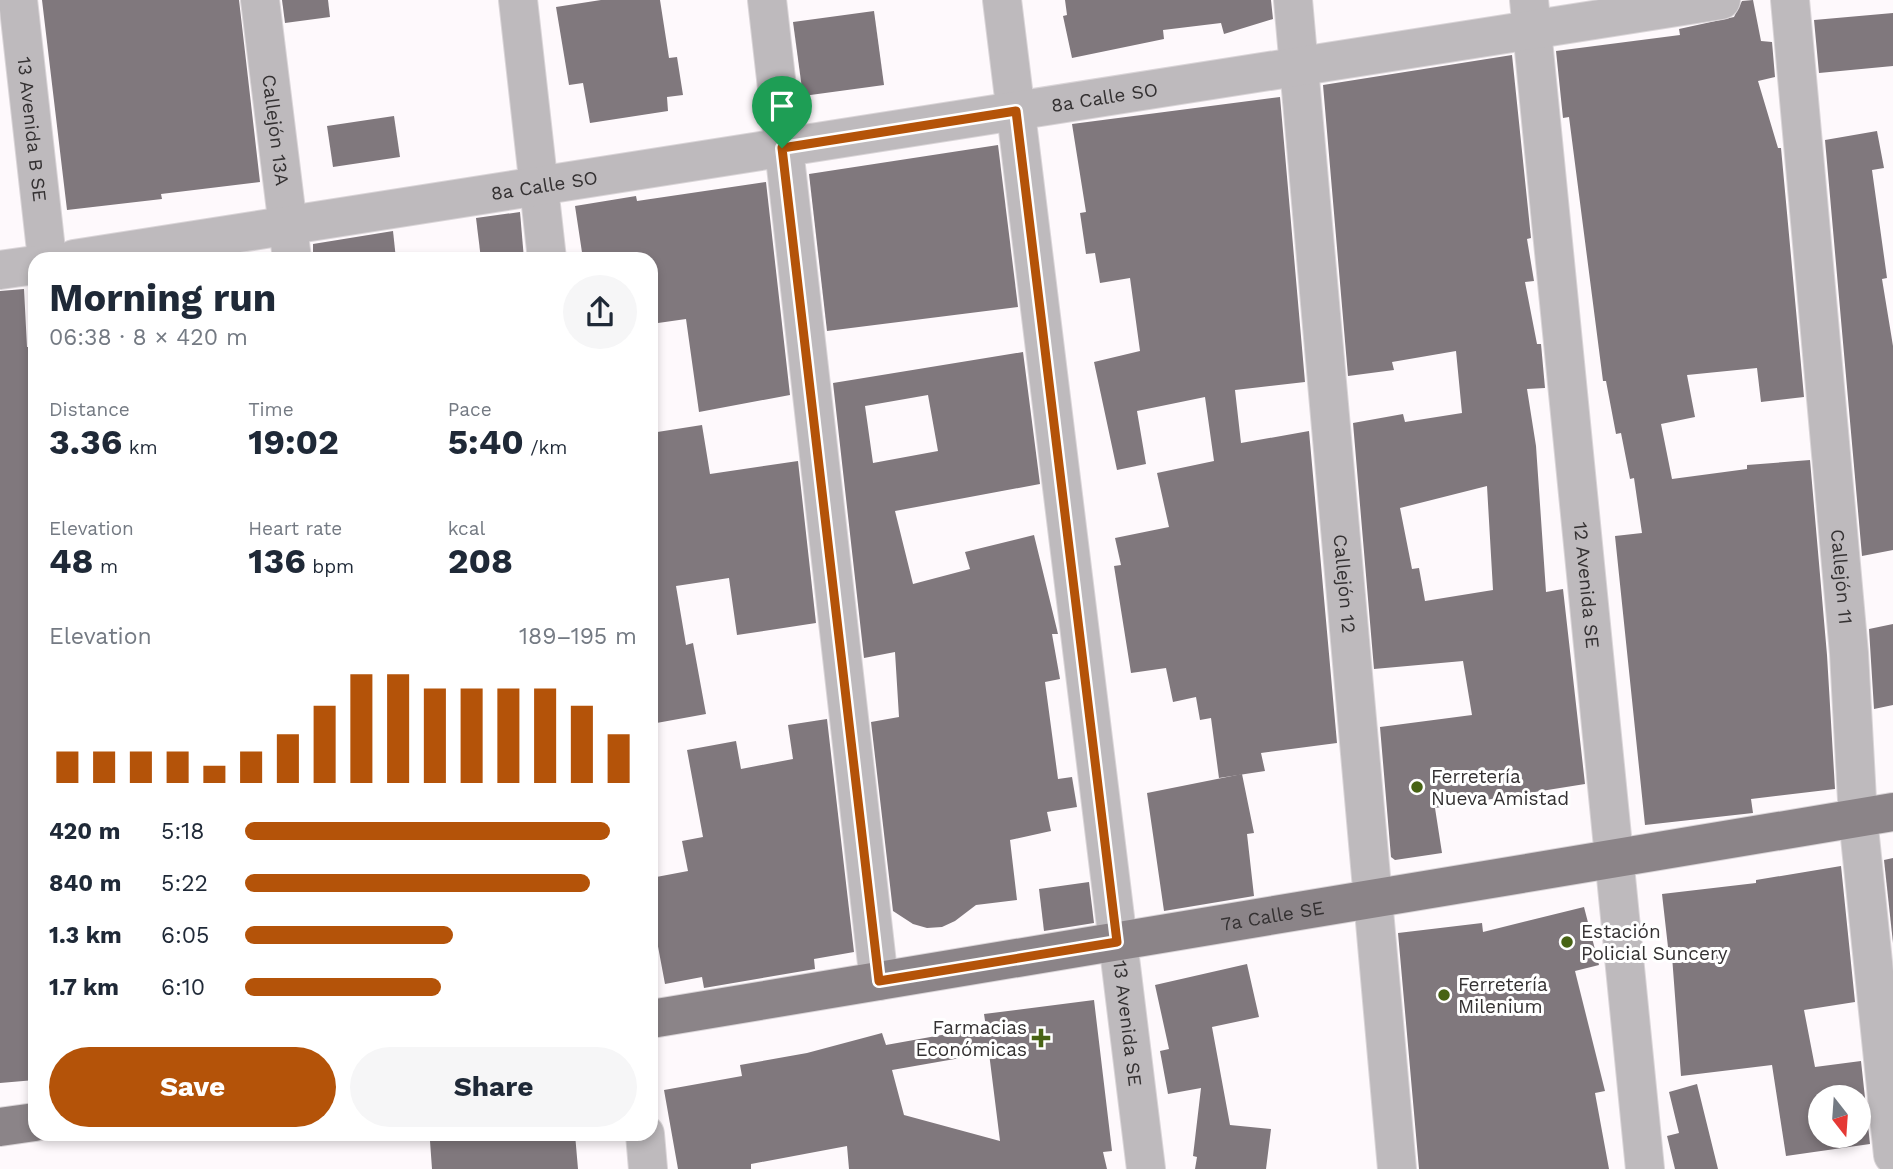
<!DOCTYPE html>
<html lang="en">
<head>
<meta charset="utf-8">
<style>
  :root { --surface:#fff; --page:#f6f6f7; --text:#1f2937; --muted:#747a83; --accent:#b45309 }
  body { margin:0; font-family:"Work Sans",sans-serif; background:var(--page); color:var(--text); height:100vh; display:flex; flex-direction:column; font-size:26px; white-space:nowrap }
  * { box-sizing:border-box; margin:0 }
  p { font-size:23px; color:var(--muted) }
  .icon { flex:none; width:38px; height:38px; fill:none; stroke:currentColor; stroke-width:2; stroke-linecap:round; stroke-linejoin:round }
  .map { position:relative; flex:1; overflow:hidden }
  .drawer { position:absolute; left:28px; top:252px; width:630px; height:889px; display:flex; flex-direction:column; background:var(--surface); border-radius:21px; box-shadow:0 4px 10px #0003 }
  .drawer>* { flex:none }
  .needle { width:46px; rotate:163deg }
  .fabs { position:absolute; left:1808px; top:1085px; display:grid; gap:14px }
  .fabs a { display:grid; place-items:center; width:63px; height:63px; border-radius:50%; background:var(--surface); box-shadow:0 4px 10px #0003; font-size:35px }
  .pin { position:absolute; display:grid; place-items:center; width:60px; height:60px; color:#fff; margin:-72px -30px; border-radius:50% 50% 50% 0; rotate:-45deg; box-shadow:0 0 7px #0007 }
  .pin .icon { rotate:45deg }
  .round { display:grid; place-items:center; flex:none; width:74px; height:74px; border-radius:37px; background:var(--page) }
  .head { display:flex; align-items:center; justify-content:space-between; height:119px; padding:0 21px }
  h1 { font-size:38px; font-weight:700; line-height:52px }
  .metrics { display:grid; grid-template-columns:repeat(3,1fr); gap:10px; height:119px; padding:7px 21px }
  .metrics div { display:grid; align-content:center }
  .metrics b { font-size:35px; font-weight:700 }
  .metrics small { font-size:19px; font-weight:400 }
  .metrics p { font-size:19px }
  .chart { height:196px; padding:14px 21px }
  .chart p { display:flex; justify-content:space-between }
  .chart svg { width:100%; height:126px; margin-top:7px; stroke:var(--accent); stroke-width:6 }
  .button { display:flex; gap:14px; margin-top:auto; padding:14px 21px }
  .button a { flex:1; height:80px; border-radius:42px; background:var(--accent); color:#fff; font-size:28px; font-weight:700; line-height:80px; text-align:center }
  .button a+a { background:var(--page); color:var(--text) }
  ul { padding:0 21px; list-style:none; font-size:23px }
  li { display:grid; grid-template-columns:112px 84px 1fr; align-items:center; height:52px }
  li i { height:18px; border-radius:9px; background:var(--accent) }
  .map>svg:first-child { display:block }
  .building { fill:#80787d; fill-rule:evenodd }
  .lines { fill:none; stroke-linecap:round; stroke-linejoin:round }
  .minor-casing { stroke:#dad5d8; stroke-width:40 }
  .major-casing { stroke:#dad5d8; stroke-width:40 }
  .minor { stroke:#bebabd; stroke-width:38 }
  .major { stroke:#8b8488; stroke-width:38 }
  .route-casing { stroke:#fff; stroke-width:14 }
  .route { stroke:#b45309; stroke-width:9 }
  .poi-dot { fill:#476314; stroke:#fff; stroke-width:2.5 }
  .labels { text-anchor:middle; stroke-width:6; stroke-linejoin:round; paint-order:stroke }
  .street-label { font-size:19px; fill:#343132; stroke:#fff }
  .poi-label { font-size:19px; fill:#343132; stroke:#fff; text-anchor:start }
</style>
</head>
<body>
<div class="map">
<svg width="1893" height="1169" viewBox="0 0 1893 1169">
  <rect width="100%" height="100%" fill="#fef9fc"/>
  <g class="building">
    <polygon points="42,0 239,0 260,182 161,194 162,199 67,210"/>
    <polygon points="282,0 328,0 330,17 285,23"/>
    <polygon points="601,0 660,0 669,58 677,57 683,95 667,97 668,111 590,123 583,83 569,85 556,7"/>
    <polygon points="1065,0 1271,0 1273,19 1224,34 1221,23 1163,30 1164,39 1072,58 1063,16 1067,15"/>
    <polygon points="1753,0 1761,41 1772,42 1775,77 1758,81 1778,148 1781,148 1804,397 1761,402 1757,368 1687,375 1695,417 1661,424 1672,479 1747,469 1747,465 1810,460 1827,655 1835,789 1751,799 1753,813 1645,825 1615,536 1642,533 1634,478 1630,479 1621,433 1616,434 1606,381 1603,381 1569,117 1563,118 1556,51 1680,35 1679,29 1734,17 1742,1"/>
    <polygon points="874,11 884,85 803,96 793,22"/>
    <polygon points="1893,13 1893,66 1819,73 1814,20"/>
    <path d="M1512,55L1531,238L1527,239L1534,281L1525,282L1537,344H1541L1545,388L1527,389L1536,446L1546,592L1563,589L1585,784L1435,808L1442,853L1395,860L1391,857L1380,727L1472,715L1463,661L1374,669L1353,423L1403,414L1405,422L1462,413L1456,351L1392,362L1394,370L1348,376L1323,85ZM1487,486L1493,590L1425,601L1419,568L1412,569L1400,508Z"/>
    <polygon points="1280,97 1305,382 1235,390 1241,443 1309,431 1337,743 1261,753 1265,771 1219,778 1211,718 1200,720 1196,697 1173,702 1166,668 1131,673 1114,566 1121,565 1115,538 1169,527 1157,473 1214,461 1205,397 1137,411 1146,464 1117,470 1094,362 1140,351 1130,278 1100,283 1095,253 1086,254 1080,213 1086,212 1072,124"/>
    <polygon points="394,116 400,157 333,167 327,126"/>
    <polygon points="1877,131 1884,168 1872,170 1887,278 1882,279 1893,346 1893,550 1862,556 1825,140"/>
    <polygon points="998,145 1018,307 827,331 809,174"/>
    <polygon points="766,182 790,395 699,412 686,319 651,324 651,259 583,259 575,206 636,196 637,201"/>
    <polygon points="520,212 524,259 481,259 476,218"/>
    <polygon points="393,231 396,259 313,259 313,244"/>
    <polygon points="24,289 27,347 35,347 35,1080 0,1083 0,291"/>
    <path d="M1023,352L1040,484L895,511L913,584L970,569L965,552L1034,535L1058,634H1052L1060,679L1045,682L1058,779L1072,777L1077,807L1047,812L1051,831L1010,840L1017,900L976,905L955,921L942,927L927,928L913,924L893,911L871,722L899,717L895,652L864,658L833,383ZM928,395L938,451L873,463L865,406Z"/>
    <polygon points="702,425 710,474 798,461 816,623 737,635 729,578 676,586 686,645 693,643 706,714 651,724 651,433"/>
    <polygon points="1893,624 1893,705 1874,709 1869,629"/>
    <polygon points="827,719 854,952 814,959 815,969 704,988 702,977 665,984 651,909 651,878 688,871 682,841 703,837 687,750 736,741 741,769 793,759 788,725"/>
    <polygon points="1242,774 1254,833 1247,834 1254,896 1164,911 1147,793"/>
    <polygon points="1893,858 1893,943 1884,860"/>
    <path d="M1841,866L1855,1002L1804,1010L1815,1067L1861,1061L1870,1144L1786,1156L1772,1065L1681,1076L1672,956H1669L1662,894L1756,883V880ZM1820,1097H1858V1136H1820Z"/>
    <polygon points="1089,882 1094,923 1044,931 1039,889"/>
    <polygon points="1584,907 1599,965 1575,971 1605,1091 1595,1093 1609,1169 1419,1169 1398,933 1482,923 1483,932"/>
    <polygon points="1247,964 1259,1017 1212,1027 1230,1125 1271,1129 1266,1169 1195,1169 1197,1157 1193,1156 1201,1088 1168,1094 1160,1051 1169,1049 1155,985"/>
    <path d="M1094,1000L1112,1151L1103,1152L1107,1169H849L847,1146L751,1164V1169H678L664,1090L742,1076L740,1065L807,1053L882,1033L886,1045L986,1027L984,1014ZM989,1053L1000,1141L904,1115L892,1070Z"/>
    <polygon points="1697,1084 1718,1169 1675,1169 1667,1136 1679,1133 1669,1092"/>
    <polygon points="476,1134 575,1134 578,1169 432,1169 430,1141 477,1137"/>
  </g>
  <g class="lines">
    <defs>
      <g id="minor">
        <path id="s1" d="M18,0L47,259"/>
        <path id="s2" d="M260,0L292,259"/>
        <polyline points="518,0 547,259"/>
        <polyline points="767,0 879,981"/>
        <path id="s3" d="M1002,0L1146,1169"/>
        <path id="s4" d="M1293,0L1397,1169"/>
        <path id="s5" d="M1529,0L1645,1169"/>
        <path id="s6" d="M1790,0L1849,653L1858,818L1893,1155"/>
        <path id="s7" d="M74,259L1721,0"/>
        <polyline points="0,270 35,265"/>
        <polyline points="645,1134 648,1169"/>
      </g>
      <g id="major">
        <path id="s8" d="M651,1019L1893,812"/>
        <polyline points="0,1127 35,1122"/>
      </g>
    </defs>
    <use href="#minor" class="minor-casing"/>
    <use href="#major" class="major-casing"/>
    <use href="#minor" class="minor"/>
    <use href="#major" class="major"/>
  </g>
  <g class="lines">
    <defs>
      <polygon id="route" points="1016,111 1117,942 879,981 782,148"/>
    </defs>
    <use href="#route" class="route-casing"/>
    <use href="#route" class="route"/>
  </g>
  <g class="poi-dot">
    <circle cx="1417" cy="787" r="7"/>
    <circle cx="1567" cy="942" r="7"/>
    <circle cx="1444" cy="995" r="7"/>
    <path d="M1037.5 1027.5h7v7h7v7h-7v7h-7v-7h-7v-7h7z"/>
  </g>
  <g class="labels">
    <g class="street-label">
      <text dy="7" stroke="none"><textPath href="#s7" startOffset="1043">8a Calle SO</textPath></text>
      <text dy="7" stroke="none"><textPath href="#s2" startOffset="131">Callejón 13A</textPath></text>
      <text dy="7" stroke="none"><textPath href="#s1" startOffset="130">13 Avenida B SE</textPath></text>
      <text dy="7" stroke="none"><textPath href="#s7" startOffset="476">8a Calle SO</textPath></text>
      <text dy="7" stroke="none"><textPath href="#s6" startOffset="579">Callejón 11</textPath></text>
      <text dy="7" stroke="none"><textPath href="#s4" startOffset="586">Callejón 12</textPath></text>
      <text dy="7" stroke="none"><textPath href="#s5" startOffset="588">12 Avenida SE</textPath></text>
      <text dy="7" stroke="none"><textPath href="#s8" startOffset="630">7a Calle SE</textPath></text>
      <text dy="7" stroke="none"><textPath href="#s3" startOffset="1031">13 Avenida SE</textPath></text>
    </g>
    <g class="poi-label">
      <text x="1431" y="783">Ferretería<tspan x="1431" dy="22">Nueva Amistad</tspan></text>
      <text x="1581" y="938">Estación<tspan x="1581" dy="22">Policial Suncery</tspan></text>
      <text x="1458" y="991">Ferretería<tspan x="1458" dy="22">Milenium</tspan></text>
      <text x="1027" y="1034" text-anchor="end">Farmacias<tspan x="1027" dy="22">Económicas</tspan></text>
    </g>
  </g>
</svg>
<div class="fabs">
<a><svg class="needle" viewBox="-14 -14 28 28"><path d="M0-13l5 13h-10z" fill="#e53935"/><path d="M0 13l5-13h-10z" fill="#747a83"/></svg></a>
</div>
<div class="pin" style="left:782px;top:148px;background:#1e9e55"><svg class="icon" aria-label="arrive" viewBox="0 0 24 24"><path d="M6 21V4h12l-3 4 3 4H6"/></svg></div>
<section class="drawer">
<div class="head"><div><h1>Morning run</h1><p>06:38 · 8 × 420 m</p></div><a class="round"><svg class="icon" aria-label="share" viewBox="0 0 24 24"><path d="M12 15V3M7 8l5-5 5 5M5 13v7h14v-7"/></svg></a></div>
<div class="metrics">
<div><p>Distance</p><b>3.36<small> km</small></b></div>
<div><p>Time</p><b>19:02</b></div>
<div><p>Pace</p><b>5:40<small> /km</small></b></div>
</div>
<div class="metrics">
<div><p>Elevation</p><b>48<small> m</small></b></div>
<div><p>Heart rate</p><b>136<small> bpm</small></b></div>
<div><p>kcal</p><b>208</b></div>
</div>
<div class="chart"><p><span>Elevation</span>189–195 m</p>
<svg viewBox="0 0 160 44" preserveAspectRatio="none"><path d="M5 44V33M15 44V33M25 44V33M35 44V33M45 44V38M55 44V33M65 44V27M75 44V17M85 44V6M95 44V6M105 44V11M115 44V11M125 44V11M135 44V11M145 44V17M155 44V27"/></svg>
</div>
<ul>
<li><b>420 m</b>5:18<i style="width:93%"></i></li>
<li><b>840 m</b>5:22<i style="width:88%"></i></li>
<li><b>1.3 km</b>6:05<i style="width:53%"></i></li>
<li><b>1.7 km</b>6:10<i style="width:50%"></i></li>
</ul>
<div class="button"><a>Save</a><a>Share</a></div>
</section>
</div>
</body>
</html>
